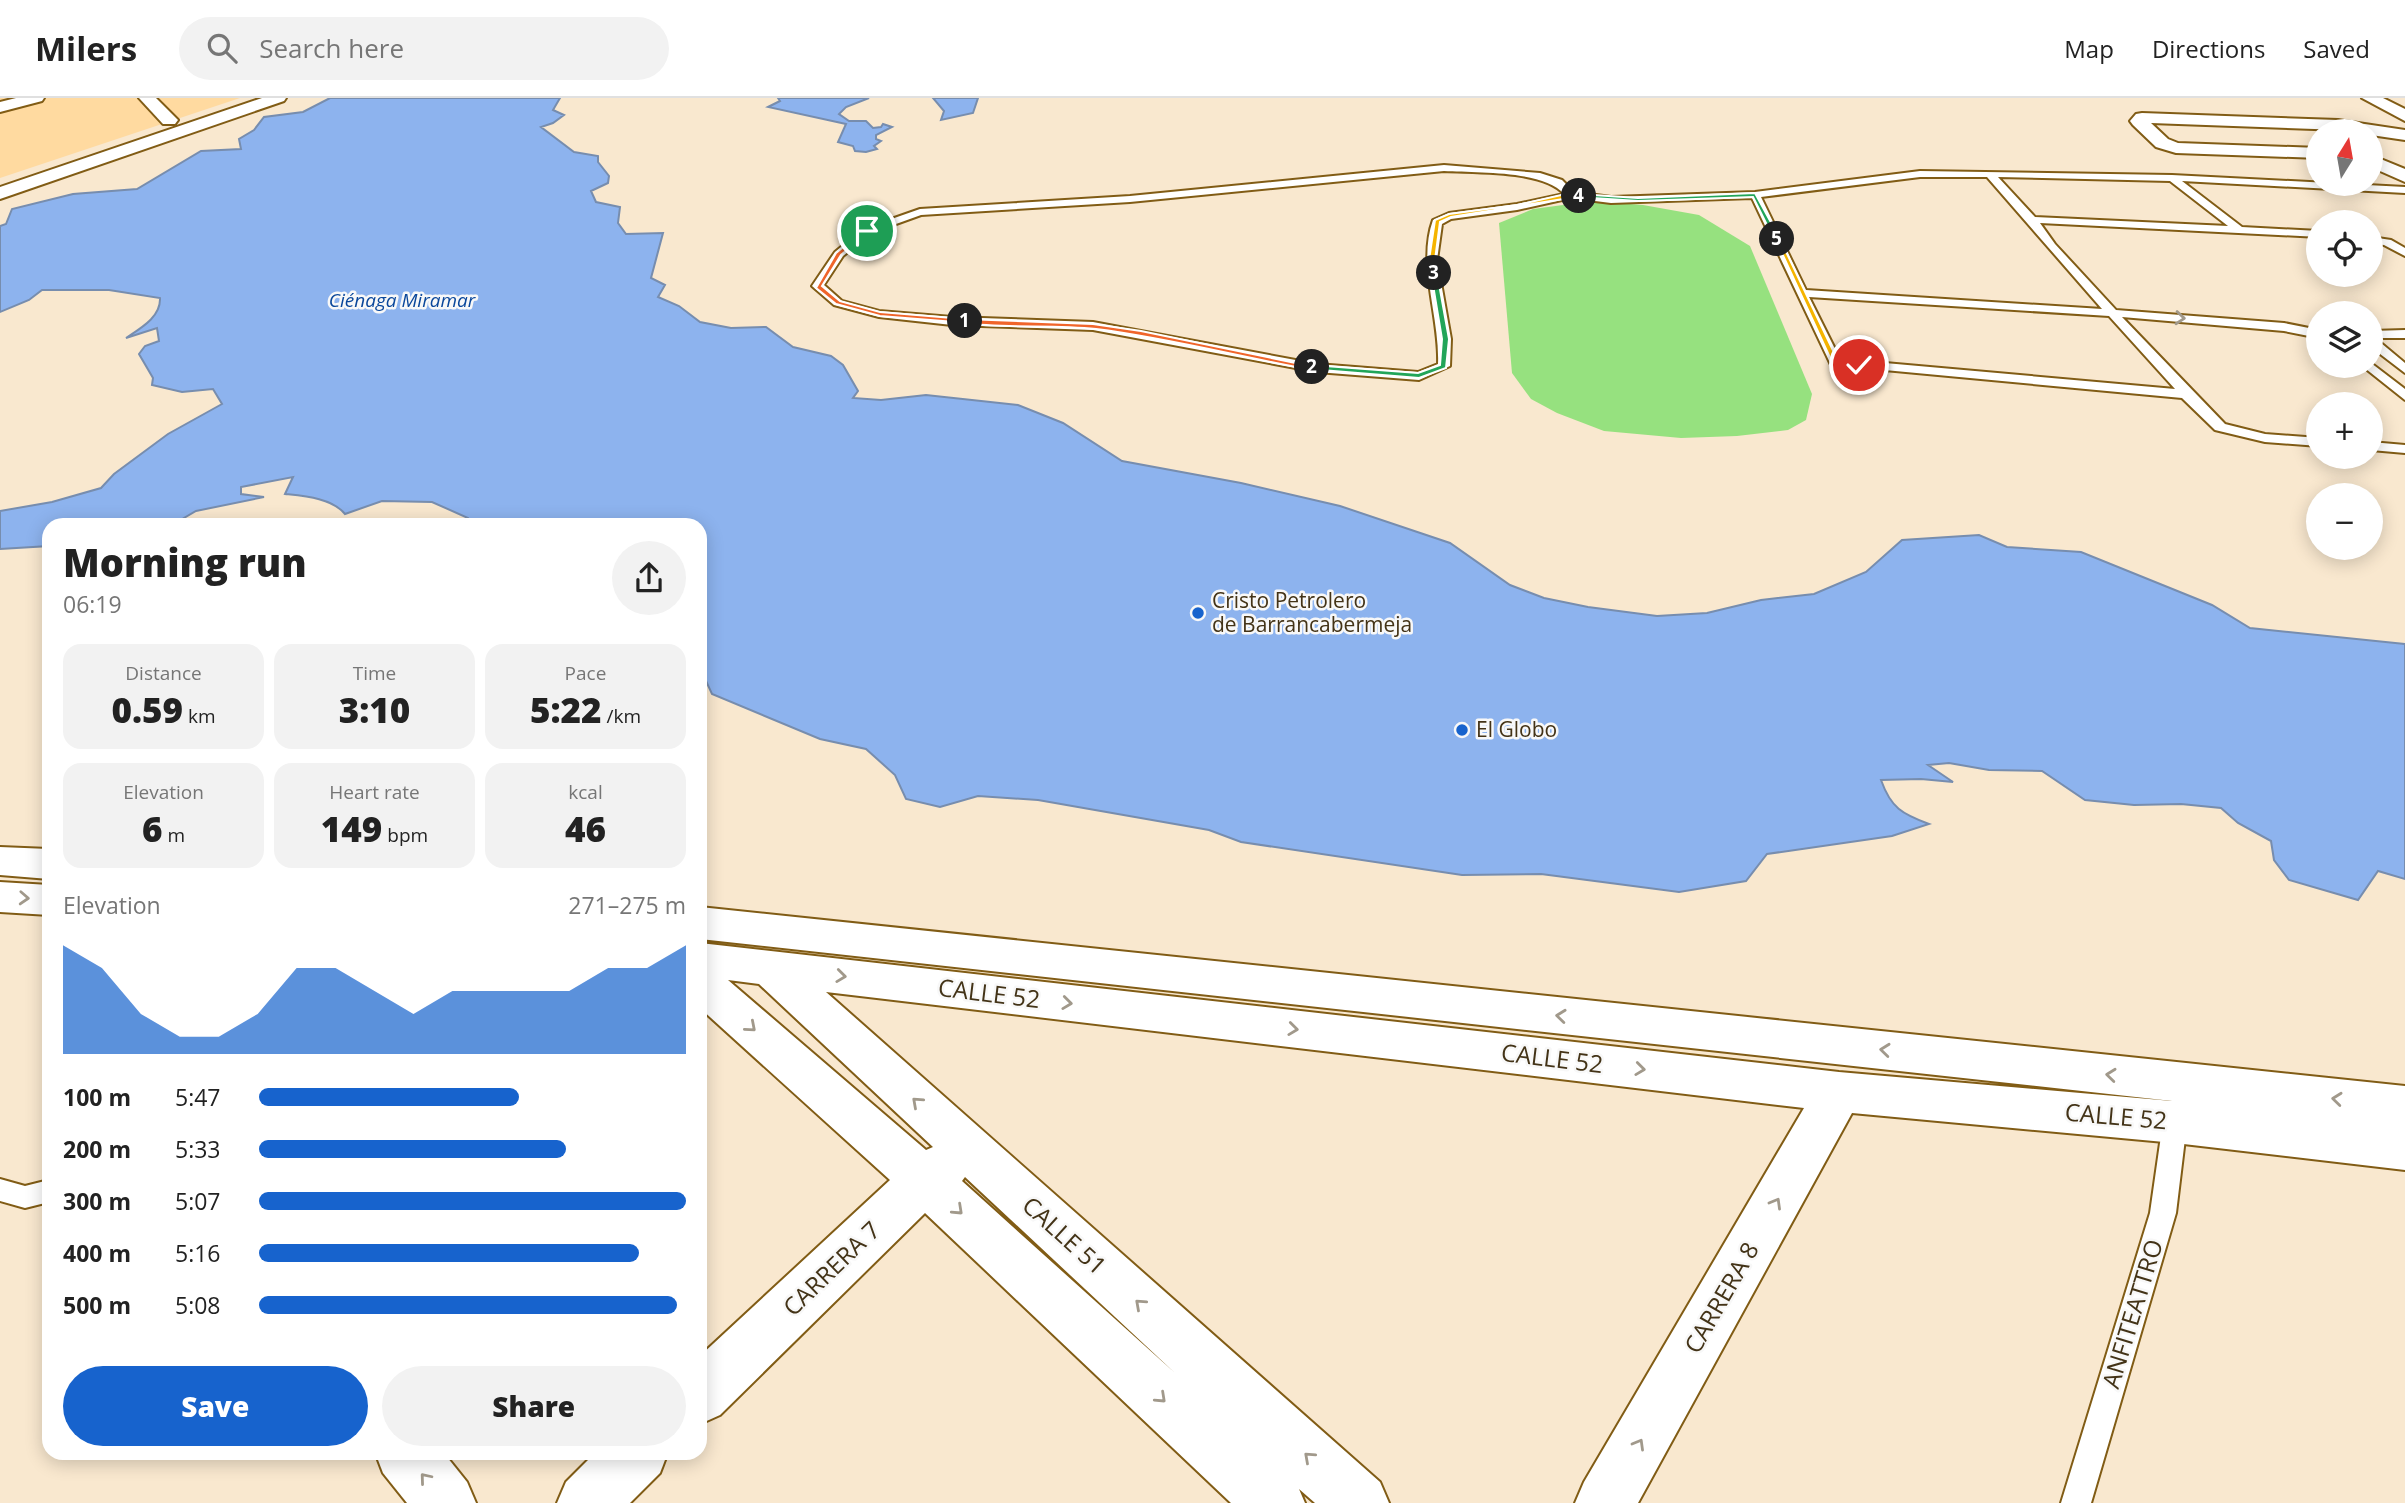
<!DOCTYPE html>
<html lang="en">
<head>
<meta charset="utf-8">
<style>
  :root { --surface:#fff; --page:#f2f2f2; --text:#222; --muted:#767676; --line:#e0e0e0; --accent:#1763cd }
  body { margin:0; font-family:"Open Sans",sans-serif; background:var(--page); color:var(--text); height:100vh; display:flex; flex-direction:column; font-size:26px; white-space:nowrap }
  * { box-sizing:border-box; margin:0 }
  p { font-size:23px; color:var(--muted) }
  .icon { flex:none; width:38px; height:38px; fill:none; stroke:currentColor; stroke-width:2; stroke-linecap:round; stroke-linejoin:round }
  .map { position:relative; flex:1; overflow:hidden }
  .sheet { position:absolute; left:42px; top:420px; width:665px; height:942px; display:flex; flex-direction:column; background:var(--surface); border-radius:21px; box-shadow:0 4px 18px #0003 }
  .sheet>* { flex:none }
  .needle { width:46px; rotate:11deg }
  .buttons { position:absolute; left:2306px; top:21px; display:grid; gap:14px }
  .buttons a { display:grid; place-items:center; width:77px; height:77px; border-radius:50%; background:var(--surface); box-shadow:0 4px 18px #0003; font-size:35px }
  .pin { position:absolute; display:grid; place-items:center; width:60px; height:60px; color:#fff; margin:-30px; border:4px solid #fff; border-radius:50%; box-shadow:0 2px 7px #0007 }
  .km { position:absolute; width:35px; height:35px; margin:-18px; border-radius:50%; background:#222; color:#fff; font-size:19px; line-height:35px; text-align:center }
  .round { display:grid; place-items:center; flex:none; width:74px; height:74px; border-radius:37px; background:var(--page) }
  .headline { display:flex; align-items:center; justify-content:space-between; height:119px; padding:0 21px }
  h1 { font-size:38px; font-weight:800; line-height:52px }
  .figures { display:grid; grid-template-columns:repeat(3,1fr); gap:10px; height:119px; padding:7px 21px }
  .figures div { display:grid; align-content:center; border-radius:18px; background:var(--page); text-align:center }
  .figures b { font-size:35px; font-weight:800 }
  .figures small { font-size:19px; font-weight:400 }
  .figures p { font-size:19px }
  .chart { height:196px; padding:14px 21px }
  .chart p { display:flex; justify-content:space-between }
  .chart svg { width:100%; height:126px; margin-top:7px; fill:var(--accent); opacity:.7 }
  .action { display:flex; gap:14px; margin-top:auto; padding:14px 21px }
  .action a { flex:1; height:80px; border-radius:42px; background:var(--accent); color:#fff; font-size:28px; font-weight:800; line-height:80px; text-align:center }
  .action a+a { background:var(--page); color:var(--text) }
  ul { padding:0 21px; list-style:none; font-size:23px }
  li { display:grid; grid-template-columns:112px 84px 1fr; align-items:center; height:52px }
  li i { height:18px; border-radius:9px; background:var(--accent) }
  header { display:flex; align-items:center; gap:42px; box-sizing:border-box; height:98px; padding:0 35px; background:var(--surface); border-bottom:2px solid var(--line) }
  header strong { font-size:33px }
  nav { display:flex; gap:38px; margin-inline-start:auto; font-size:24px }
  .search { width:490px; height:63px; background:var(--page); display:flex; align-items:center; gap:18px; box-sizing:border-box; padding:0 24px; border-radius:38px; color:var(--muted); font-size:26px }
  .map>svg:first-child { display:block }
  .built { fill:#ffdaa0 }
  .green { fill:#96e17f }
  .water { fill:#8db3ee; stroke:#778dae; stroke-width:2 }
  .lines { fill:none; stroke-linecap:round; stroke-linejoin:round }
  .lane-casing { stroke:#815c15; stroke-width:4 }
  .street-casing { stroke:#815c15; stroke-width:4 }
  .lane { fill:#fff; fill-rule:evenodd }
  .street { fill:#fff; fill-rule:evenodd }
  .oneway { stroke:#a1998b }
  .split-1 { fill:#f0652b; stroke:#fff; stroke-width:2 }
  .split-2 { fill:#f0652b; stroke:#fff; stroke-width:2 }
  .split-3 { fill:#22a559; stroke:#fff; stroke-width:2 }
  .split-4 { fill:#f5b400; stroke:#fff; stroke-width:2 }
  .split-5 { fill:#22a559; stroke:#fff; stroke-width:2 }
  .split-6 { fill:#f5b400; stroke:#fff; stroke-width:2 }
  .poi-dot { fill:#1763cd; stroke:#f8f8f8; stroke-width:2.5 }
  .labels { text-anchor:middle; stroke-width:5; stroke-linejoin:round; paint-order:stroke }
  .far-water-label { font-size:19px; font-style:italic; fill:#0a479b; stroke:#f8f8f8 }
  .poi-label { font-size:21px; fill:#433317; stroke:#f8f8f8; text-anchor:start }
  .near-street-label { font-size:24px; fill:#433317; stroke:#f8f8f8 }
</style>
</head>
<body>
<header>
<strong>Milers</strong>
<div class="search"><svg class="icon" aria-label="search" viewBox="0 0 24 24"><circle cx="10" cy="10" r="6"/><path d="M15 15l6 6"/></svg>Search here</div>
<nav><a>Map</a><a>Directions</a><a>Saved</a></nav>
</header>
<div class="map">
<svg width="2405" height="1405" viewBox="0 0 2405 1405">
  <rect width="100%" height="100%" fill="#f9e8cf"/>
  <polygon class="built" points="0,0 240,0 0,80"/>
  <polygon class="green" points="1593,103 1643,107 1699,117 1750,148 1812,296 1806,322 1788,332 1737,338 1681,340 1604,333 1557,315 1531,301 1512,275 1499,125 1533,111"/>
  <g class="water">
    <path d="M330,0H560L553,12L564,17L553,25L541,29L574,54L598,58V64L609,78L608,85L591,93L596,104L620,109L618,125L626,136L663,135L651,180L665,187L658,199L679,208L700,224L731,230L766,229L793,249L831,258L843,267L858,293L853,300L881,302L926,297L1018,307L1063,325L1122,363L1241,385L1340,408L1450,445L1510,487L1544,500L1588,509L1657,518L1707,515L1761,502L1814,496L1866,474L1902,442L1979,437L2007,449L2081,454L2212,507L2250,530L2405,546V781L2378,773L2358,802L2289,782L2274,762L2271,743L2238,725L2221,710L2181,706L2134,707L2085,702L2042,673L1989,672L1949,665L1928,667L1953,684L1921,681L1881,682C1891,710 1902,716 1929,726L1892,738L1767,756L1746,783L1679,794L1541,776L1462,777L1241,744L1209,732L1038,702L978,698L940,709L906,701L895,677L866,651L820,641L712,596L700,570V427H472L468,420L432,404L382,403L345,416C332,400 304,398 285,396L293,379L241,389V396L264,399L196,413L172,427H49V448L0,451V413L52,404L101,390L114,376L168,336L222,306L213,291L182,294L152,287L153,280L139,256L145,248L159,243L157,230L126,240C141,230 161,219 160,200L109,192H42L29,202L0,214V128L6,126L12,111L73,96L137,91L201,53L241,51L239,41L254,32L264,19L303,14Z"/>
    <polygon points="778,0 869,0 846,9 839,16 849,23 866,23 873,30 881,29 883,26 892,29 876,37 876,41 881,43 874,48 877,51 866,54 855,53 853,48 838,44 846,26 768,9 780,3"/>
    <polygon points="933,0 978,0 973,15 941,22 944,13"/>
  </g>
  <g class="lines">
    <defs>
      <g id="lane">
        <path d="M1444,67L1540,75L1562,82L1574,94L1611,99L1755,94L1920,73L2172,77L2405,89V95L2182,83L2242,129L2319,133V139L2040,125L2055,146L2116,212L2284,225L2319,232V240L2284,233L2122,219L2225,326L2265,336L2319,340V348L2265,344L2215,332L2182,300L1831,267L1752,100L1611,105L1571,100L1517,112L1451,121L1442,126L1437,162L1451,241L1450,268L1419,282L1317,274L1093,232L952,227L879,219L834,207L812,188L835,154L863,131L920,111L1130,98ZM1444,73C1476,75 1543,72 1564,96L1517,106L1449,115L1433,122C1417,167 1440,219 1438,266L1418,274L1317,266L1093,224L952,219L879,213L842,203L824,187L843,158L871,135L921,117L1130,104ZM1920,79H1987L2102,211L1806,192L1761,99ZM1998,79L2170,83L2228,128L2035,119ZM1809,199L2109,218L2175,291L1840,261Z"/>
        <polygon points="2371,139 2391,142 2405,150 2405,158 2384,147 2371,145"/>
        <polygon points="2405,232 2405,240 2375,240 2405,265 2405,275 2371,249 2371,233"/>
        <polygon points="2371,265 2405,291 2405,302 2366,271 2364,268 2371,268"/>
        <polygon points="2371,344 2405,347 2405,355 2371,352"/>
        <polygon points="2175,1014 2184,1017 2187,1024 2176,1115 2091,1405 2061,1405 2150,1115 2163,1024 2166,1017"/>
        <polygon points="0,1081 25,1088 49,1082 49,1104 25,1110 0,1103"/>
      </g>
      <g id="street">
        <polygon points="16,0 44,0 42,3 0,14 0,4"/>
        <polygon points="139,0 156,0 178,22 175,26 163,26"/>
        <polygon points="262,0 286,0 284,3 0,101 0,89"/>
        <polygon points="2362,0 2383,0 2405,11 2405,23"/>
        <polygon points="2142,15 2338,22 2405,32 2405,42 2371,37 2371,33 2151,25 2168,41 2178,45 2319,50 2319,60 2176,55 2156,49 2133,27 2130,23 2136,16"/>
        <polygon points="2371,57 2405,71 2405,84 2371,69"/>
        <polygon points="0,749 49,751 49,781 0,777"/>
        <polygon points="0,784 49,787 49,817 0,814"/>
        <path d="M700,809L2405,988V1072L2175,1045L1852,1015L1638,1405H1575L1584,1384L1804,1010L826,894L1380,1384L1389,1405H1315L1299,1391L1305,1405H1231L925,1115L720,1317L700,1326V1258L890,1082L700,910V845L1839,974L2172,1003L700,841ZM728,882L759,886L933,1049L926,1052ZM965,1079L1175,1275L962,1083Z"/>
        <polygon points="375,1354 443,1354 467,1384 476,1405 407,1405 383,1375"/>
        <polygon points="596,1354 668,1354 660,1375 630,1405 557,1405 566,1384"/>
      </g>
    </defs>
    <use href="#lane" class="lane-casing"/>
    <use href="#street" class="street-casing"/>
    <use href="#lane" class="lane"/>
    <use href="#street" class="street"/>
  </g>
  <defs><path id="oneway-chevron" d="M-2-3.5L2.5 0L-2 3.5" fill="none" stroke-width="1.6" stroke-linecap="round" stroke-linejoin="round" transform="scale(1.75)"/></defs>
  <g class="oneway">
    <use href="#oneway-chevron" transform="translate(2180 220) rotate(5)"/>
    <use href="#oneway-chevron" transform="translate(24 800) rotate(3)"/>
    <use href="#oneway-chevron" transform="translate(841 878) rotate(7)"/>
    <use href="#oneway-chevron" transform="translate(1067 905) rotate(7)"/>
    <use href="#oneway-chevron" transform="translate(1561 918) rotate(-174)"/>
    <use href="#oneway-chevron" transform="translate(751 929) rotate(41)"/>
    <use href="#oneway-chevron" transform="translate(1293 931) rotate(7)"/>
    <use href="#oneway-chevron" transform="translate(1885 952) rotate(-174)"/>
    <use href="#oneway-chevron" transform="translate(1640 971) rotate(7)"/>
    <use href="#oneway-chevron" transform="translate(2111 977) rotate(-174)"/>
    <use href="#oneway-chevron" transform="translate(2337 1001) rotate(-174)"/>
    <use href="#oneway-chevron" transform="translate(917 1004) rotate(-138)"/>
    <use href="#oneway-chevron" transform="translate(1776 1105) rotate(-60)"/>
    <use href="#oneway-chevron" transform="translate(958 1112) rotate(43)"/>
    <use href="#oneway-chevron" transform="translate(1140 1206) rotate(-138)"/>
    <use href="#oneway-chevron" transform="translate(1161 1300) rotate(43)"/>
    <use href="#oneway-chevron" transform="translate(1639 1346) rotate(-60)"/>
    <use href="#oneway-chevron" transform="translate(1309 1359) rotate(-138)"/>
    <use href="#oneway-chevron" transform="translate(425 1380) rotate(-130)"/>
  </g>
  <polygon class="split-1" points="865,131 870,133 841,157 822,188 840,203 880,214 965,221 968,225 880,218 836,206 816,190 836,155"/>
  <path class="split-2" d="M965,221L1093,226L1141,233L1315,269L1312,272C1240,259 1169,240 1096,231C1052,226 1007,231 963,225Z"/>
  <polygon class="split-3" points="1434,173 1437,175 1449,241 1446,270 1419,280 1309,271 1312,267 1418,275 1440,267 1442,241 1431,175"/>
  <polygon class="split-4" points="1570,95 1582,98 1451,119 1440,124 1435,162 1437,175 1431,175 1429,162 1435,122 1449,116 1517,107"/>
  <polygon class="split-5" points="1579,96 1638,100 1755,95 1780,141 1774,141 1753,99 1638,103 1577,99"/>
  <polygon class="split-6" points="1775,140 1780,141 1838,263 1861,265 1861,268 1832,264"/>
  <g class="poi-dot">
    <circle cx="1198" cy="515" r="7"/>
    <circle cx="1462" cy="632" r="7"/>
  </g>
  <g class="labels">
    <g class="far-water-label">
      <text x="402" y="209">Ciénaga Miramar</text>
    </g>
    <g class="poi-label">
      <text x="1212" y="510">Cristo Petrolero<tspan x="1212" dy="24">de Barrancabermeja</tspan></text>
      <text x="1476" y="639">El Globo</text>
    </g>
    <g class="near-street-label">
      <text transform="translate(989 896) rotate(7)" y="8">CALLE 52</text>
      <text transform="translate(1552 961) rotate(7)" y="8">CALLE 52</text>
      <text transform="translate(2116 1019) rotate(5)" y="8">CALLE 52</text>
      <text transform="translate(1064 1138) rotate(42)" y="8">CALLE 51</text>
      <text transform="translate(832 1171) rotate(-44)" y="8">CARRERA 7</text>
      <text transform="translate(1722 1200) rotate(-60)" y="8">CARRERA 8</text>
      <text transform="translate(2133 1216) rotate(-73)" y="8">ANFITEATTRO</text>
    </g>
  </g>
</svg>
<div class="buttons">
<a><svg class="needle" viewBox="-14 -14 28 28"><path d="M0-13l5 13h-10z" fill="#e53935"/><path d="M0 13l5-13h-10z" fill="#767676"/></svg></a>
<a><svg class="icon" aria-label="locate" viewBox="0 0 24 24"><circle cx="12" cy="12" r="6"/><path d="M12 2v4M12 18v4M2 12h4M18 12h4"/></svg></a>
<a><svg class="icon" aria-label="layers" viewBox="0 0 24 24"><path d="M12 4l9 5-9 5-9-5zM3 14l9 5 9-5"/></svg></a>
<a>+</a>
<a>−</a>
</div>
<div class="pin" style="left:867px;top:133px;background:#1e9e55"><svg class="icon" aria-label="arrive" viewBox="0 0 24 24"><path d="M6 21V4h12l-3 4 3 4H6"/></svg></div>
<div class="pin" style="left:1859px;top:267px;background:#d93025"><svg class="icon" aria-label="check" viewBox="0 0 24 24"><path d="M5 12l5 5 9-10"/></svg></div>
<b class="km" style="left:965px;top:223px">1</b>
<b class="km" style="left:1312px;top:269px">2</b>
<b class="km" style="left:1434px;top:175px">3</b>
<b class="km" style="left:1579px;top:98px">4</b>
<b class="km" style="left:1777px;top:141px">5</b>
<section class="sheet">
<div class="headline"><div><h1>Morning run</h1><p>06:19</p></div><a class="round"><svg class="icon" aria-label="share" viewBox="0 0 24 24"><path d="M12 15V3M7 8l5-5 5 5M5 13v7h14v-7"/></svg></a></div>
<div class="figures">
<div><p>Distance</p><b>0.59<small> km</small></b></div>
<div><p>Time</p><b>3:10</b></div>
<div><p>Pace</p><b>5:22<small> /km</small></b></div>
</div>
<div class="figures">
<div><p>Elevation</p><b>6<small> m</small></b></div>
<div><p>Heart rate</p><b>149<small> bpm</small></b></div>
<div><p>kcal</p><b>46</b></div>
</div>
<div class="chart"><p><span>Elevation</span>271–275 m</p>
<svg viewBox="0 0 160 44" preserveAspectRatio="none"><path d="M0 44V6L10 14L20 30L30 38L40 38L50 30L60 14L70 14L80 22L90 30L100 22L110 22L120 22L130 22L140 14L150 14L160 6V44z"/></svg>
</div>
<ul>
<li><b>100 m</b>5:47<i style="width:61%"></i></li>
<li><b>200 m</b>5:33<i style="width:72%"></i></li>
<li><b>300 m</b>5:07<i style="width:100%"></i></li>
<li><b>400 m</b>5:16<i style="width:89%"></i></li>
<li><b>500 m</b>5:08<i style="width:98%"></i></li>
</ul>
<div class="action"><a>Save</a><a>Share</a></div>
</section>
</div>
</body>
</html>
